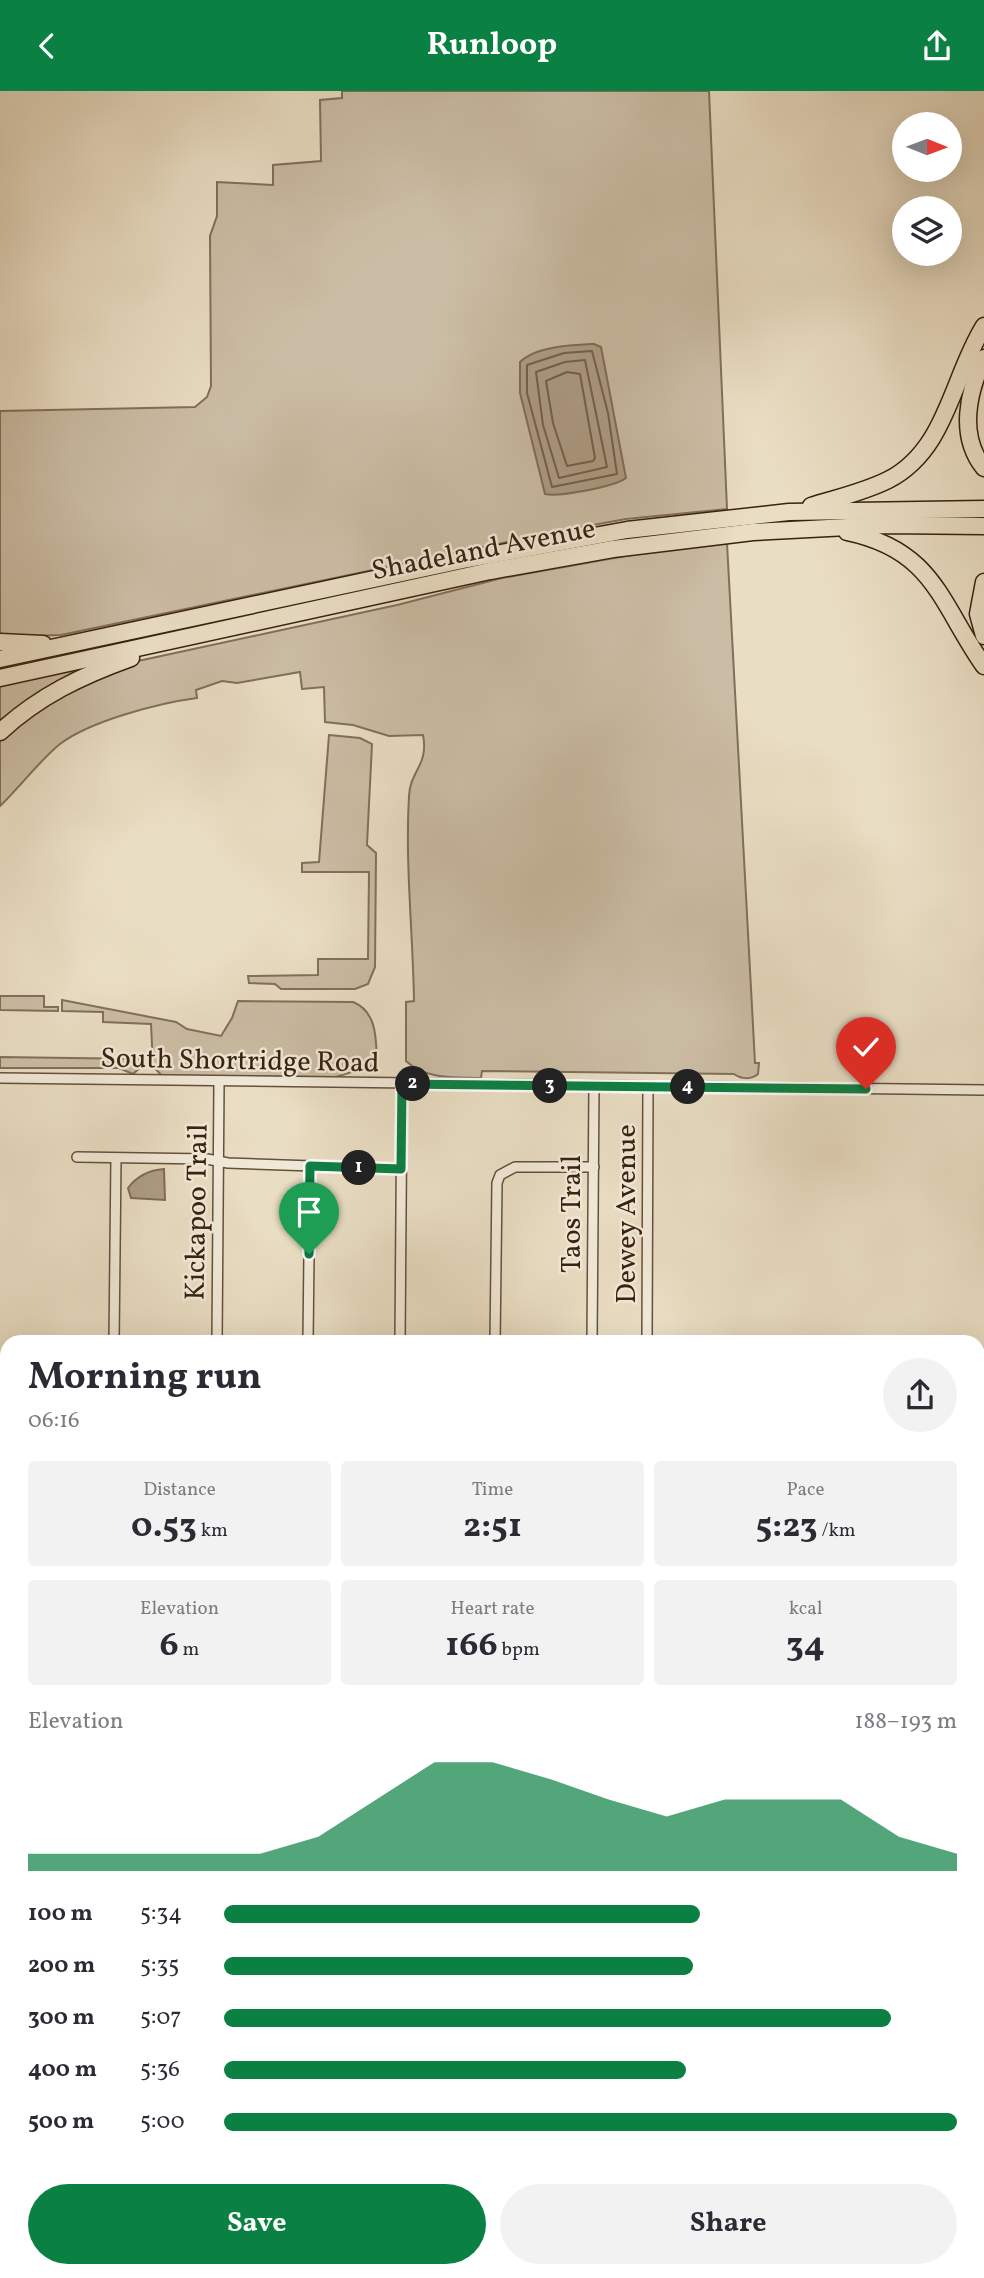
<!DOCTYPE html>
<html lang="en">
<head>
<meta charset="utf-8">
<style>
  :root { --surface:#fff; --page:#f2f2f3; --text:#2b2b33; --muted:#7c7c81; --accent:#0b8043 }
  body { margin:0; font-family:Vollkorn,serif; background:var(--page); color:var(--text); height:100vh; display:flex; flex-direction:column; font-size:26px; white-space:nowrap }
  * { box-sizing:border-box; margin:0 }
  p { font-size:23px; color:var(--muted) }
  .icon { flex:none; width:38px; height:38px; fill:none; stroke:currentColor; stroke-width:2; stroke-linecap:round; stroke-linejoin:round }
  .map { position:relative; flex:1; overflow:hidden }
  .side { position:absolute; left:0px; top:1244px; width:985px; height:943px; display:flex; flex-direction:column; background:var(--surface); border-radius:21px 21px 0 0; box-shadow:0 7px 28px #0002 }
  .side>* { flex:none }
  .needle { width:46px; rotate:91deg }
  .fabs { position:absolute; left:892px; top:21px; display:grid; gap:14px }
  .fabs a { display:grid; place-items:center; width:70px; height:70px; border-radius:50%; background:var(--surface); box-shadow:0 7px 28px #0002; font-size:35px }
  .pin { position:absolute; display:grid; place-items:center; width:60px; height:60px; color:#fff; margin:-72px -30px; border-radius:50% 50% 50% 0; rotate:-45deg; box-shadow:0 0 7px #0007 }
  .pin .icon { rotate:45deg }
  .km { position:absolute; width:35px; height:35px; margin:-18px; border-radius:50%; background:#222; color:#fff; font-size:19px; line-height:35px; text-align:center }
  .round { display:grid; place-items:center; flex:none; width:74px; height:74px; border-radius:37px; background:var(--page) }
  .head { display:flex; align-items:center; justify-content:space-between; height:119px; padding:0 28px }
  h1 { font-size:38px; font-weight:700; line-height:52px }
  .figures { display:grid; grid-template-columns:repeat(3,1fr); gap:10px; height:119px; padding:7px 28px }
  .figures div { display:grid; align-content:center; border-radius:7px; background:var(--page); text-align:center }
  .figures b { font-size:35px; font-weight:700 }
  .figures small { font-size:19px; font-weight:400 }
  .figures p { font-size:19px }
  .chart { height:196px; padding:14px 28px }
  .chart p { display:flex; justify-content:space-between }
  .chart svg { width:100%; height:126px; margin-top:7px; fill:var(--accent); opacity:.7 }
  .action { display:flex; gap:14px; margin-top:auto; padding:14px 28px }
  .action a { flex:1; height:80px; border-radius:42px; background:var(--accent); color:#fff; font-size:28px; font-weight:700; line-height:80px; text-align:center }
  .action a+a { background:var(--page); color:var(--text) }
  ul { padding:0 28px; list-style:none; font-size:23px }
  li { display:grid; grid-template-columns:112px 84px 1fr; align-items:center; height:52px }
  li i { height:18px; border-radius:9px; background:var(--accent) }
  header { display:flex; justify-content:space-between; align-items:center; height:91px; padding:0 28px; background:var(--accent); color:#fff; font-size:32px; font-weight:700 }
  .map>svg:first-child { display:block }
  .green { fill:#cbbda5; stroke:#826f5a; stroke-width:2 }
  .water { fill:#ad9d86; stroke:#7e6b57; stroke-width:2 }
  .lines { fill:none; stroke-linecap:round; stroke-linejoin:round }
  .shore { stroke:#725f4b; stroke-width:2 }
  .minor-casing { stroke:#64503d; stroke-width:12 }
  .motorway-casing { stroke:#382110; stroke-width:19 }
  .minor { stroke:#f1e9d8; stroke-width:9 }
  .motorway { stroke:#e9ddc3; stroke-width:16 }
  .route-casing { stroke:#fff; stroke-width:14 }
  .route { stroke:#0b8043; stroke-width:9 }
  .labels { text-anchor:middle; stroke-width:5; stroke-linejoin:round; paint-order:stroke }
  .street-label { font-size:28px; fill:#382110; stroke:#f1e9d8 }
</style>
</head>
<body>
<header><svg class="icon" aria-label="back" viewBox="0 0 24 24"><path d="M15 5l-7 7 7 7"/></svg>Runloop<svg class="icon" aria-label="share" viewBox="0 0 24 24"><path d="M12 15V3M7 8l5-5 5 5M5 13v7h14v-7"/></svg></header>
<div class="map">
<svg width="984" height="2187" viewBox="0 0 984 2187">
  <rect width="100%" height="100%" fill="#e9ddc3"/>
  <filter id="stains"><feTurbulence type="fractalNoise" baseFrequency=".00286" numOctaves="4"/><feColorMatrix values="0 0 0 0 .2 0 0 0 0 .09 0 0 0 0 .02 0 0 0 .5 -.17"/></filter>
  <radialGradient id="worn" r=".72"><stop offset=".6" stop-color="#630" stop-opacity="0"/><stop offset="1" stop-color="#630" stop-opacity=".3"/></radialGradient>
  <g class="green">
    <polygon points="342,0 709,0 727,418 626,428 560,440 61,544 0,546 0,320 195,316 207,306 211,295 210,145 217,125 217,91 273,94 273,74 321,70 320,9 342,7"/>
    <path d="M727,452L755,972H759L758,983C751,989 741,988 734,983L482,980L481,987C455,986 426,989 406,970V911L414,910C413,842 405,773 409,705C410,680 429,674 423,644L389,645L353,634L325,631L324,596L302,598L300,581L237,592L222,590L196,599L197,607C159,612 90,630 60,653C42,667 18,698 0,715V648L39,616L138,570L397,514L502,487L648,461Z"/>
    <polygon points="81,574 83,581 0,636 0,594"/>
    <polygon points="329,644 360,647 372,653 367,754 376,762 375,876 368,893 355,898 281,898 275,893 249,892 248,885 318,884 318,868 368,868 369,781 302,781 302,772 319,771"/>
    <polygon points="0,905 44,905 44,916 58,916 58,920 0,919"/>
    <path d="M62,909L176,931L187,938L221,945L232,927L238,910L353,911C378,921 376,950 377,973L336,986L162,985L153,975L151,933L103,931V921L62,920Z"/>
    <polygon points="0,966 142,968 143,974 133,983 119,977 0,977"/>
    <polygon points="0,1455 7,1470 7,1722 0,1722"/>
    <polygon points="0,2130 7,2130 7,2180 254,2181 253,2187 0,2187"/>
    <polygon points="720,2180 721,2187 398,2187 383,2181"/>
  </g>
  <g class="water">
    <path d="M594,253L601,256L626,387C614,396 559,406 545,403L520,302V271C536,255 572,254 594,253Z"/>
    <path d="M164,1078L165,1109L131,1107L128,1097C137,1085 150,1079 164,1078Z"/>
  </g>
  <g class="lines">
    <g class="shore">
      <polygon points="592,260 608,322 617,383 552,396 527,302 527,274 564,262"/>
      <polygon points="585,269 607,376 559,387 543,334 536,281 565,271"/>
      <polygon points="567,281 580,283 595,367 593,370 567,375 553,332 546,290"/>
    </g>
    <defs>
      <g id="minor">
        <polyline points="0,987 984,999"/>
        <polyline points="77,1066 207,1068 228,1072 401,1078"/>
        <polyline points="114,1251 116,1067"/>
        <polyline points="217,1251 219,991"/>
        <polyline points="308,1251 310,1075"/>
        <polyline points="400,1251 402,993"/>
        <polyline points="495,1251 497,1092 500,1084 515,1076 594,1076"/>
        <polyline points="592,1251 594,996"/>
        <polyline points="647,1251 648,996"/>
        <polyline points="0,1833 7,1833"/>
        <polyline points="978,2117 984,2114"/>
      </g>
      <g id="motorway">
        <path d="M984,267C968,301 958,345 984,377"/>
        <path d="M811,415C837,407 864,401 888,389C947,359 952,286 984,235"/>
        <path d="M847,441C934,459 940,512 984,575"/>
        <polyline points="984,491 978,523 984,545"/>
        <polyline points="0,551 43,553"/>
        <polyline points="0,568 463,469 627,439 789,421 984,418"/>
        <polyline points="0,587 490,480 613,458 753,441 886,434 984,435"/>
        <path d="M0,641C39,605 81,585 131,567"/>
      </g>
    </defs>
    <use href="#minor" class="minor-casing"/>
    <use href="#motorway" class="motorway-casing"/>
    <use href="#minor" class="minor"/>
    <use href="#motorway" class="motorway"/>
  </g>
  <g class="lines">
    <defs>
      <polyline id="route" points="309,1163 310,1075 401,1078 402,993 866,998"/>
    </defs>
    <use href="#route" class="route-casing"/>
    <use href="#route" class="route"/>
  </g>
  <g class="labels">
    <g class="street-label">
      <text transform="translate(483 457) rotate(-11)" y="10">Shadeland Avenue</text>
      <text transform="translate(240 968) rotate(1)" y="10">South Shortridge Road</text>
      <text transform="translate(195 1121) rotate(-89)" y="10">Kickapoo Trail</text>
      <text transform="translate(570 1123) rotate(-90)" y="10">Taos Trail</text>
      <text transform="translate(625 1123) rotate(-90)" y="10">Dewey Avenue</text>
    </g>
  </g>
  <rect width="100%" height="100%" filter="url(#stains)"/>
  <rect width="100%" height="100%" fill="url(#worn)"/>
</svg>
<div class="fabs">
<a><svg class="needle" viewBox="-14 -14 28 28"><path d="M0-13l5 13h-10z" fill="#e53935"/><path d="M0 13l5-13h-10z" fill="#7c7c81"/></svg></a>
<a><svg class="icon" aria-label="layers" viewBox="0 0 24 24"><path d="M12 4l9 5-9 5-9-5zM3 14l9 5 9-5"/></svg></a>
</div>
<div class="pin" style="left:309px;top:1163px;background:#1e9e55"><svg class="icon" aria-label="arrive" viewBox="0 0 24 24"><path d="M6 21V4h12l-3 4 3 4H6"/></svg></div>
<div class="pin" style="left:866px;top:998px;background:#d93025"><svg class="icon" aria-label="check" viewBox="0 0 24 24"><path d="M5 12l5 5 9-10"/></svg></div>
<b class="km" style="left:359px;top:1077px">1</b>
<b class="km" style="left:413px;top:993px">2</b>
<b class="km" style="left:550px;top:995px">3</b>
<b class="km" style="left:688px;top:996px">4</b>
<section class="side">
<div class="head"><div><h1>Morning run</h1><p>06:16</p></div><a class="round"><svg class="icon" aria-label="share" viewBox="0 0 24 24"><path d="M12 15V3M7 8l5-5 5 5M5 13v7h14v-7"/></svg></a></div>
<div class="figures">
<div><p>Distance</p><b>0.53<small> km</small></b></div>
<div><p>Time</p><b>2:51</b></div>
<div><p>Pace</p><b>5:23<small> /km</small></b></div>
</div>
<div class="figures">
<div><p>Elevation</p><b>6<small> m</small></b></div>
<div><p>Heart rate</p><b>166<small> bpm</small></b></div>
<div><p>kcal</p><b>34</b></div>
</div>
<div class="chart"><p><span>Elevation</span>188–193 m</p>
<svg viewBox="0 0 160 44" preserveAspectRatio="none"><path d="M0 44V38L10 38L20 38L30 38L40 38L50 32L60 19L70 6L80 6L90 12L100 19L110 25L120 19L130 19L140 19L150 32L160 38V44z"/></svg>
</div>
<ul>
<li><b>100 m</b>5:34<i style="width:65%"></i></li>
<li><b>200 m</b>5:35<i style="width:64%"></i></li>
<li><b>300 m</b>5:07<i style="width:91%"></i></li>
<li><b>400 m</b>5:36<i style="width:63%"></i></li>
<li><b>500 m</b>5:00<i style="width:100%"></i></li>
</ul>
<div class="action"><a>Save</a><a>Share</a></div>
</section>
</div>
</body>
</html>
